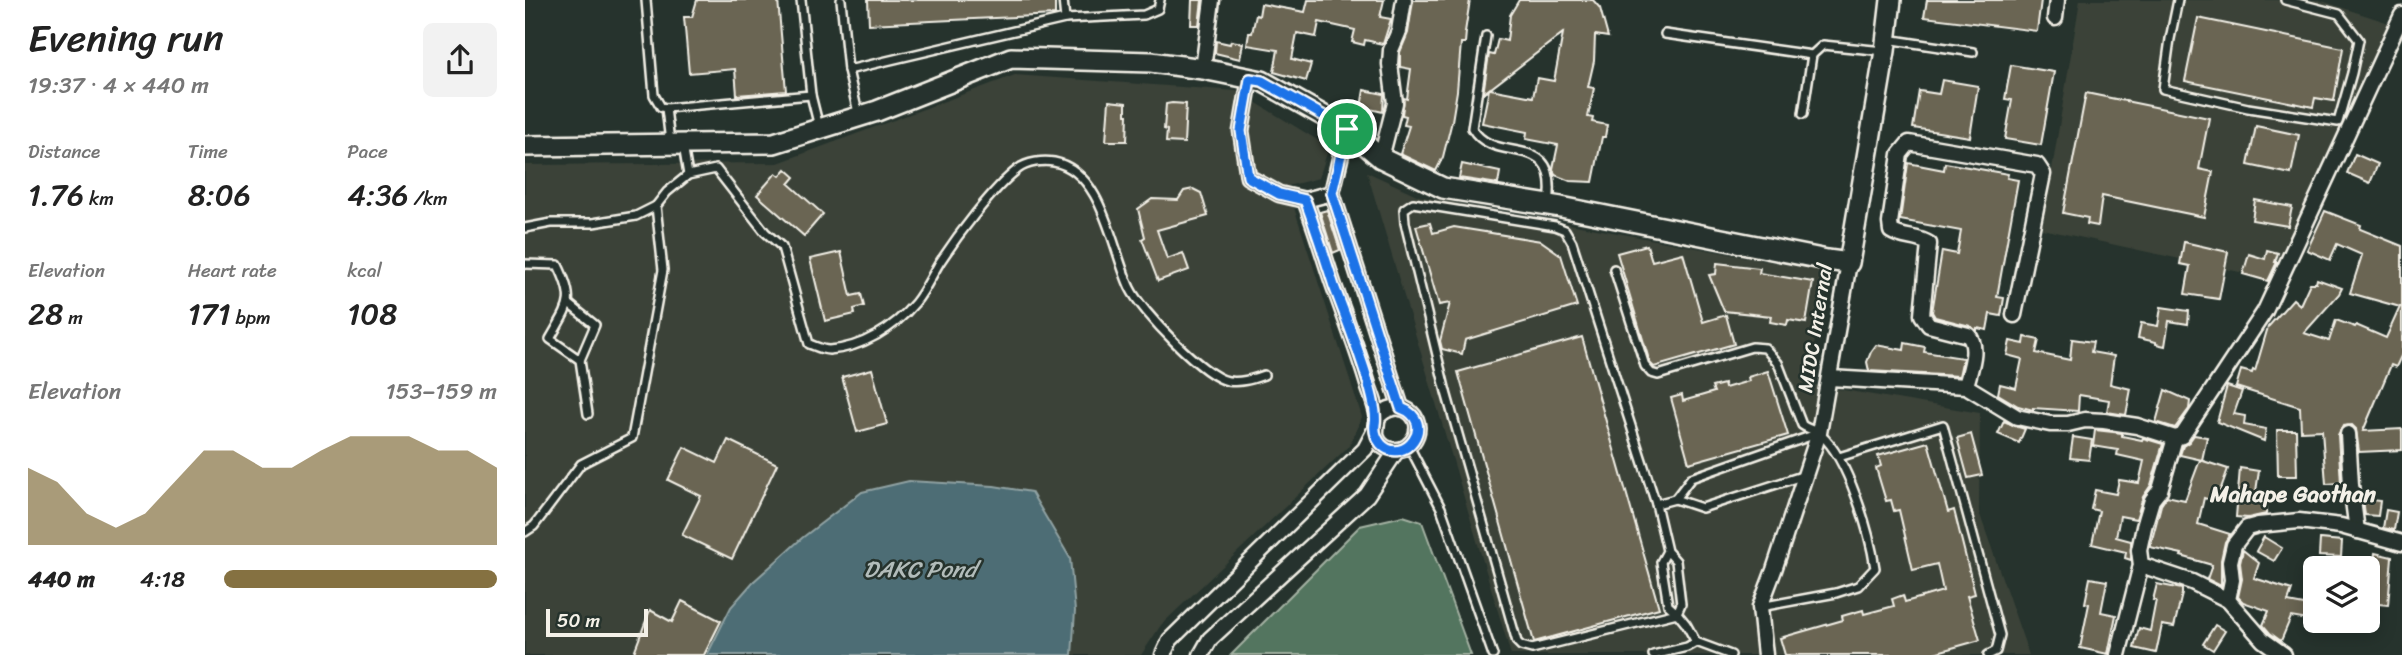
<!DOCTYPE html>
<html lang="en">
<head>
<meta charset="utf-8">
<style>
  :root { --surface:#fff; --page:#f2f2f2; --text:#222; --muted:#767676; --accent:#857141 }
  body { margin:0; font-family:Sriracha,sans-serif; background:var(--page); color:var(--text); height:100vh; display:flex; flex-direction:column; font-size:26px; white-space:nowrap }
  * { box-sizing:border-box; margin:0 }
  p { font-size:23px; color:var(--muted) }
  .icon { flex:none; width:38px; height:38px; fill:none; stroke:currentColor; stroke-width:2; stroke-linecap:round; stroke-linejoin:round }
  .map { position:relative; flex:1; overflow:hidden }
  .sheet { display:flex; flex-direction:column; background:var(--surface); width:525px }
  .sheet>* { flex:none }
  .buttons { position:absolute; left:1778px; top:556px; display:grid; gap:14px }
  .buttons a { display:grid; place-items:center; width:77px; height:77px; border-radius:10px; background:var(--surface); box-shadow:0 4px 18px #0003; font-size:35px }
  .scale { position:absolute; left:21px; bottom:18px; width:102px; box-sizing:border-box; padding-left:7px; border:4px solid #f4f1e8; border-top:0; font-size:19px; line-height:24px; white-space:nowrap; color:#f4f1e8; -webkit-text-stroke:5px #26332d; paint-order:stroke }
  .pin { position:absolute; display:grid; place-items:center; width:60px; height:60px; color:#fff; margin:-30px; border:4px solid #fff; border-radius:50%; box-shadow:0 2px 7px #0007 }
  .round { display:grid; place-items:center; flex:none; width:74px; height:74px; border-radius:10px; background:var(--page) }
  .summary { display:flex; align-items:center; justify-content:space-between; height:119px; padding:0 28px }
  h1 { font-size:38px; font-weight:600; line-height:52px }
  .figures { display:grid; grid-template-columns:repeat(3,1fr); gap:10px; height:119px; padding:7px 28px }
  .figures div { display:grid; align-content:center }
  .figures b { font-size:30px; font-weight:600 }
  .figures small { font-size:19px; font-weight:400 }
  .figures p { font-size:19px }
  .chart { height:196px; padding:14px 28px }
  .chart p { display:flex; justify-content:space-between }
  .chart svg { width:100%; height:126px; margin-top:7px; fill:var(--accent); opacity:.7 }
  ul { padding:0 28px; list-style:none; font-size:23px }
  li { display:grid; grid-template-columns:112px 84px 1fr; align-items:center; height:52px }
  li i { height:18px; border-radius:9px; background:var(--accent) }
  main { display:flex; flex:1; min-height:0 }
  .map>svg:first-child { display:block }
  .built { fill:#3a4238 }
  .green { fill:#53745e; stroke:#a4b2a3; stroke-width:2 }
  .water { fill:#4e6d75; stroke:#90a2a3; stroke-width:2 }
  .building { fill:#6a6552; stroke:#f4f1e8; stroke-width:2; fill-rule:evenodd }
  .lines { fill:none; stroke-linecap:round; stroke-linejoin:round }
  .lane-casing { stroke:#f4f1e8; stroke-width:12 }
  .street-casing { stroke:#f4f1e8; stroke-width:19 }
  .secondary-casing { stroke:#f4f1e8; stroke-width:24 }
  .lane { stroke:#26332d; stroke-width:7 }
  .street { stroke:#26332d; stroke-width:14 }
  .secondary { stroke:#26332d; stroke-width:19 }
  .route-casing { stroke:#fff; stroke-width:14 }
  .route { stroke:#1a73e8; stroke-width:9 }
  .labels { text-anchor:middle; stroke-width:5; stroke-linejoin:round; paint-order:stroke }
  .street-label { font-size:21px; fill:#f4f1e8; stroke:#26332d }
  .neighbourhood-label { font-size:23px; font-weight:bold; fill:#f4f1e8; stroke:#26332d }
  .water-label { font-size:23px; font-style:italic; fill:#b2bcba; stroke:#26332d }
</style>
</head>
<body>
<main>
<section class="sheet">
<div class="summary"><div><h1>Evening run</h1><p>19:37 · 4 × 440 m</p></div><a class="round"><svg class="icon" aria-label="share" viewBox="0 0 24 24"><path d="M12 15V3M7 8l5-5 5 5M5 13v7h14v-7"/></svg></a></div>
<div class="figures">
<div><p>Distance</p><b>1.76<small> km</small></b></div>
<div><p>Time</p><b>8:06</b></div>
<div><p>Pace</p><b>4:36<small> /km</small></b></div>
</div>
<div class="figures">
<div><p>Elevation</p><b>28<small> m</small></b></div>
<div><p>Heart rate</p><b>171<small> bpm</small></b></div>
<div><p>kcal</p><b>108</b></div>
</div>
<div class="chart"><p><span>Elevation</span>153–159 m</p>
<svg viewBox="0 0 160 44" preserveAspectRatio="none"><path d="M0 44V17L10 22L20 33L30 38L40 33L50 22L60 11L70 11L80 17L90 17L100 11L110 6L120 6L130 6L140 11L150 11L160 17V44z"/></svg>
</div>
<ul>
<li><b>440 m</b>4:18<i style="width:100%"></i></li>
</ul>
</section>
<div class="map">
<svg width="1877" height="655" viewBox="0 0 1877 655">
  <rect width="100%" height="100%" fill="#26332d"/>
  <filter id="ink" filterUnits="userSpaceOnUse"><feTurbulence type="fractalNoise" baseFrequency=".0143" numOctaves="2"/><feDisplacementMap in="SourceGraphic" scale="14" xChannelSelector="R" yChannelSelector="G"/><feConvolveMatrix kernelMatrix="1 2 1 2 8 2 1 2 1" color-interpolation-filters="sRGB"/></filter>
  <g filter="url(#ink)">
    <g class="built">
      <polygon points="1555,0 1794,0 1864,23 1747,279 1517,229"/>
      <polygon points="490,75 712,91 804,147 794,178 762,186 837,417 824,446 636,625 616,655 0,655 0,165 253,163"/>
      <polygon points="842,172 894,196 1301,272 1283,384 1455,413 1454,512 1504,655 986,655"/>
    </g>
    <polygon class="green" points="878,516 897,522 946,655 706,655 835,526"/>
    <polygon class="water" points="384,481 469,486 506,492 545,558 550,611 547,655 182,655 206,607 228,582 277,538 337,492"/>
    <g class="building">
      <polygon points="172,0 253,0 261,91 212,95 210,69 164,73 159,17 167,17"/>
      <polygon points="343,0 530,0 530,15 344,24"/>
      <polygon points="667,0 677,0 674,25 666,25"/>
      <polygon points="783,0 859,0 855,17 866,19 858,44 840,40 839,45 827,42 830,30 794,22 791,37 772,33 767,59 786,64 781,81 749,72 753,50 722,45 724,33 727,33 731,15 734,16 736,4 780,12"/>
      <polygon points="888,0 945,0 940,32 941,32 940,43 936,43 932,91 927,121 918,157 911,171 875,154 884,126 879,125 881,116 877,115 879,98 882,99 886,69 875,67 875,52 883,33"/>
      <path d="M994,0H1068L1075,8L1083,37L1070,35L1069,61L1063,87L1069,88L1063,117L1068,118L1067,122L1082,125L1080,137H1077L1068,182L1045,181L1030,175L1028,169L1033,145L1001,139L1002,132L957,123L964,89L958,94L964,54L969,55L973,39L982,41L985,15ZM1038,33L1029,81L1012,78L1008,97L965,89Z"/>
      <polygon points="1402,0 1516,0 1512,31 1399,17"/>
      <polygon points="1673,18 1818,48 1809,101 1790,98 1788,107 1660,81"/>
      <polygon points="691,41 705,44 706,41 718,43 715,59 690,53"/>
      <polygon points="1486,65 1529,72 1516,145 1480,139 1487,100 1480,99"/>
      <polygon points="1417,80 1453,86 1445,137 1388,128 1394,91 1414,94"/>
      <polygon points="839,90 859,94 858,112 836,107"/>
      <polygon points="1561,93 1684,118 1674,169 1688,172 1679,217 1577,196 1573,226 1562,224 1563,218 1538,213"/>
      <polygon points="584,101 601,103 601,115 603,115 602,141 581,141"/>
      <polygon points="647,103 661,104 659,143 641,142 642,130 639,129 641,104"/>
      <polygon points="1731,126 1774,135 1766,174 1723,165"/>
      <polygon points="1830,154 1853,164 1845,183 1822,173"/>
      <polygon points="1383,163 1419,170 1420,163 1483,174 1482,178 1493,180 1472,297 1479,298 1476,316 1465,314 1462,330 1452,328 1452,331 1445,326 1410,317 1407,312 1417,251 1432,254 1436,231 1375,220"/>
      <polygon points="937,164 975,172 973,184 934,178"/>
      <polygon points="261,169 270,177 264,184 298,214 279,236 232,195 251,173 255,176"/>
      <polygon points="668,189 676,193 683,216 632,230 642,259 658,253 664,270 633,281 617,239 620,237 613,209 627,199 653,200 659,191"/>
      <polygon points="1730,200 1767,207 1763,226 1727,220"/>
      <polygon points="802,210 815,250 808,253 795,212"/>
      <polygon points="1800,211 1836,225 1835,229 1877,246 1877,354 1871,367 1866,365 1838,431 1877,429 1877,450 1834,452 1831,429 1827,425 1818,426 1813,435 1816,483 1801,484 1797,430 1776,431 1775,407 1711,387 1716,370 1727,373 1728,370 1730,371 1743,327 1768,299 1775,305 1785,283 1791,283 1792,279 1817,288 1814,294 1779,333 1804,341 1811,320 1830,327 1831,325 1861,338 1875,307 1825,293 1837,255 1812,244 1805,260 1782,250"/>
      <polygon points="905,223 908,233 929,227 1016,241 1036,255 1052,306 940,340 937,354 917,349 915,341 925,303 914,305 891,226"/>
      <polygon points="1659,242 1703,252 1694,299 1660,294 1665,266 1655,264"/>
      <polygon points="1122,245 1127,261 1158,253 1178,322 1201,315 1209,344 1129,367 1125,363 1092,253"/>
      <polygon points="1742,250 1753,253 1750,262 1752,262 1743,281 1718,274 1724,254 1740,259"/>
      <polygon points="316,252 326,296 336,294 339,306 329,309 330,314 300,321 285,259"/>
      <polygon points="1192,263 1235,268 1234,273 1288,282 1281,323 1263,320 1262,325 1245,322 1246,316 1199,311 1184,275 1191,274"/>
      <polygon points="1636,307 1664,311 1663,324 1644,321 1640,346 1631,344 1631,342 1613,338 1616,323 1633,326"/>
      <polygon points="1057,337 1134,608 1009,642 933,372"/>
      <polygon points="1500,337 1514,340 1511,353 1545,360 1547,339 1568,342 1566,352 1589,356 1585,384 1606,389 1601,415 1582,412 1584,400 1554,395 1553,411 1508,408 1508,410 1493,406 1473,394 1475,384 1491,388 1497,359 1482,355 1485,341 1499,344"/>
      <polygon points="1380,343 1400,347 1399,352 1438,358 1434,376 1344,371 1342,362 1346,352 1351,345 1379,350"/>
      <polygon points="347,369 362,424 332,432 317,377"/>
      <polygon points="1243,371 1263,435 1164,463 1146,398 1157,395 1158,401 1189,392 1187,387 1199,384 1200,388 1224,381 1223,377"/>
      <polygon points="1702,386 1717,391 1709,414 1720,416 1719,425 1741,429 1739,441 1692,422"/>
      <polygon points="1640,390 1665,401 1664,409 1650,428 1631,422"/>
      <polygon points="1479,421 1490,426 1500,429 1494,443 1473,434"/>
      <polygon points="1570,430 1597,433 1597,436 1617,440 1618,438 1638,444 1626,485 1618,497 1611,519 1595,516 1591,537 1606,541 1606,560 1600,558 1601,552 1567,544 1574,511 1566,509 1570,490 1591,494 1594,480 1614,483 1619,461 1592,455 1593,450 1568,446"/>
      <polygon points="1752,430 1771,430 1772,476 1753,476"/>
      <polygon points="1446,434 1457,475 1443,478 1432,438"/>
      <polygon points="1669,435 1682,437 1677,460 1655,455 1658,446 1664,442"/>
      <polygon points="1548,437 1567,440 1564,460 1545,458"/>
      <polygon points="203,440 252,464 207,559 157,535 176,496 143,480 159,447 192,463"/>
      <polygon points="1403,442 1423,512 1429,510 1450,594 1442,596 1455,640 1402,655 1260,655 1255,638 1318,620 1317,616 1338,610 1339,614 1369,606 1367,599 1378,595 1380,602 1418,591 1412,564 1388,570 1374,510 1369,511 1366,500 1361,501 1351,468 1356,466 1353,456"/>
      <polygon points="1675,460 1703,469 1691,502 1679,498 1673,524 1705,534 1700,542 1696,560 1696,586 1682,579 1687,565 1656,556 1657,554 1625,547 1636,505 1642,496 1660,500"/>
      <polygon points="1715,468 1734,471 1730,498 1743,499 1741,514 1723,518 1711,517"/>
      <polygon points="1838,499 1855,501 1853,516 1840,515"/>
      <polygon points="1861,510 1872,512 1869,530 1858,528"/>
      <polygon points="1739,537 1757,548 1749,561 1731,551"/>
      <polygon points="1795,539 1817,541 1816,557 1794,556"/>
      <polygon points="1718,550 1734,563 1729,578 1767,590 1763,602 1790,607 1789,621 1766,617 1756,641 1745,633 1738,625 1744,611 1718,602 1713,597 1717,579 1715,563"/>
      <polygon points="1850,553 1867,557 1863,605 1843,603"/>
      <polygon points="1565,578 1582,581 1576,612 1591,615 1583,654 1555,648 1564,604 1560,603"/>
      <polygon points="1632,584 1657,589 1657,594 1649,627 1637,625 1631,653 1609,648 1614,628 1625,631 1631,600 1628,600"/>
      <polygon points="157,601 196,621 179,655 108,655 125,610 147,622"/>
      <polygon points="1690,625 1700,631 1688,650 1678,644"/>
    </g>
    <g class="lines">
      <defs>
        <g id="lane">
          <polyline points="121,0 129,95 136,107 141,108 286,95"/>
          <polyline points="276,0 286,95 294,127"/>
          <polyline points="316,0 323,70 334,117"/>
          <polyline points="538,0 540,19"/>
          <polyline points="1653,0 1645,39 1638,89 1723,108 1813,122 1827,73 1834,40 1814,14 1760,0"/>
          <polyline points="1140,34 1287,55 1298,45 1359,51"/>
          <path d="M961,36L947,128C970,168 1035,127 1024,204"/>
          <polyline points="1362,39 1448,52"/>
          <polyline points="323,70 540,19 619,15 633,9 635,0"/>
          <polyline points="141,108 145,142"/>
          <polyline points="1278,114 1287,55"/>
          <polyline points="158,145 163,175"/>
          <path d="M0,228L26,223H68L111,216L131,206L142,192L163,175L191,169L240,232L257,247L284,344C290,346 297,350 304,350C337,348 369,328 390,303C400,291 407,275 415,262C433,235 468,188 493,169C502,162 518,160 529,162C578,171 587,250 605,288C616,311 679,377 703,381C716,383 727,379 739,375"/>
          <path d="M0,264L33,265C51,302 44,305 25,339L55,360L63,414"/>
          <path d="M1089,269L1120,366L1126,373L1133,375L1227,347L1240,348L1253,363L1277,425C1282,429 1290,430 1296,435C1323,458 1345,533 1350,568L1333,586L1311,593L1235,607"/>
          <polyline points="44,304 70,325 55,360"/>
          <polyline points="884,446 916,508 968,655"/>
          <polyline points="1314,457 1418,425 1475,635 1471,651 1463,655"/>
          <polyline points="1150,499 1166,478 1294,433"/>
          <polyline points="1131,504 1150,499 1177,508 1280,475"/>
          <polyline points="0,532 9,526 56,464 107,438 138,270 131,206"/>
          <polyline points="1142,551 1136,562 1143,605 1152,613 1156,604 1151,561 1142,551 1131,504 1047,242 1040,230 1030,226 888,203 879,209 880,223 921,392 992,642 996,646 1007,649 1152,613 1161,624 1171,642"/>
          <polyline points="1128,655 1162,647 1171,642 1206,655"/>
        </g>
        <g id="street">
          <polyline points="1530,18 1532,0"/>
          <polyline points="678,69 687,0"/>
          <path d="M725,79L716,131L723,177L754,194L780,200C791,228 799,257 809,286C821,320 834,353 844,388C847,396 850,405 852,413C854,425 845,437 859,447C881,461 904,430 886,413C875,403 861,408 853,417"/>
          <polyline points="822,129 807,193 876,408"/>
          <polyline points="856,158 870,103 865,64 866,50 874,31 879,0"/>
          <polyline points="780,200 807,193"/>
          <polyline points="1305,378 1441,386 1492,417 1525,424 1543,424 1560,420 1579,421 1612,426 1650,438 1657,436 1740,311 1877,15"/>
          <path d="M1441,386C1444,372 1455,347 1443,335L1404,325L1397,315L1404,244C1393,236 1378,239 1366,231L1365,223L1375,154L1384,143L1512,165L1518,174L1489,315"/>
          <polyline points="1823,434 1826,485 1832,531"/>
          <polyline points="1650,438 1635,490 1627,500 1619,527 1614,550 1616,565 1667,582 1703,600 1738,640 1759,655"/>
          <polyline points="1703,600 1707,580 1705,562 1709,545 1722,528 1733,525 1774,521 1816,526 1877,543"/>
          <polyline points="638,655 645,640 840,449 850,430"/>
          <polyline points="676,655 685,639 842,495 872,450"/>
          <polyline points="1240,655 1235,607 1249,570 1294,433 1324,263"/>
          <polyline points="1593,655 1616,565"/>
        </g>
        <polyline id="secondary" points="0,146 249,143 352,111 486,58 626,62 678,69 737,81 822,129 856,158 918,188 1036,207 1302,260 1324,263 1360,51 1366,0"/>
      </defs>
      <use href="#lane" class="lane-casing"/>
      <use href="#street" class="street-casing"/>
      <use href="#secondary" class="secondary-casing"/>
      <use href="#lane" class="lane"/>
      <use href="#street" class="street"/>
      <use href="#secondary" class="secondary"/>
    </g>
  </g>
  <g class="lines" filter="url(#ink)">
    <defs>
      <path id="route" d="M725,79L737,81L822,129L807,193L876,408C914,422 878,468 856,444C851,438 849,431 850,424C855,402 819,313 809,286C800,258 791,229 780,200L754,194L723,177L716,131Z"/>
    </defs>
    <use href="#route" class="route-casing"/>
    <use href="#route" class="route"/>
  </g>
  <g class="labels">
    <g class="street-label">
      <text transform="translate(1290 328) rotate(-81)" y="7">MIDC Internal</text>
    </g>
    <g class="neighbourhood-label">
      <text x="1768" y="502">Mahape Gaothan</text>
    </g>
    <g class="water-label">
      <text x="395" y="577">DAKC Pond</text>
    </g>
  </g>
</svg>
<div class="buttons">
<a><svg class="icon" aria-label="layers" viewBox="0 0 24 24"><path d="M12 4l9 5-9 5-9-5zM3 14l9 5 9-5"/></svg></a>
</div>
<div class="scale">50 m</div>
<div class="pin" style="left:822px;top:129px;background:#1e9e55"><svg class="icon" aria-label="arrive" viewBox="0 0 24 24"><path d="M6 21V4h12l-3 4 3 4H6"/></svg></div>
</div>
</main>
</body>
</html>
